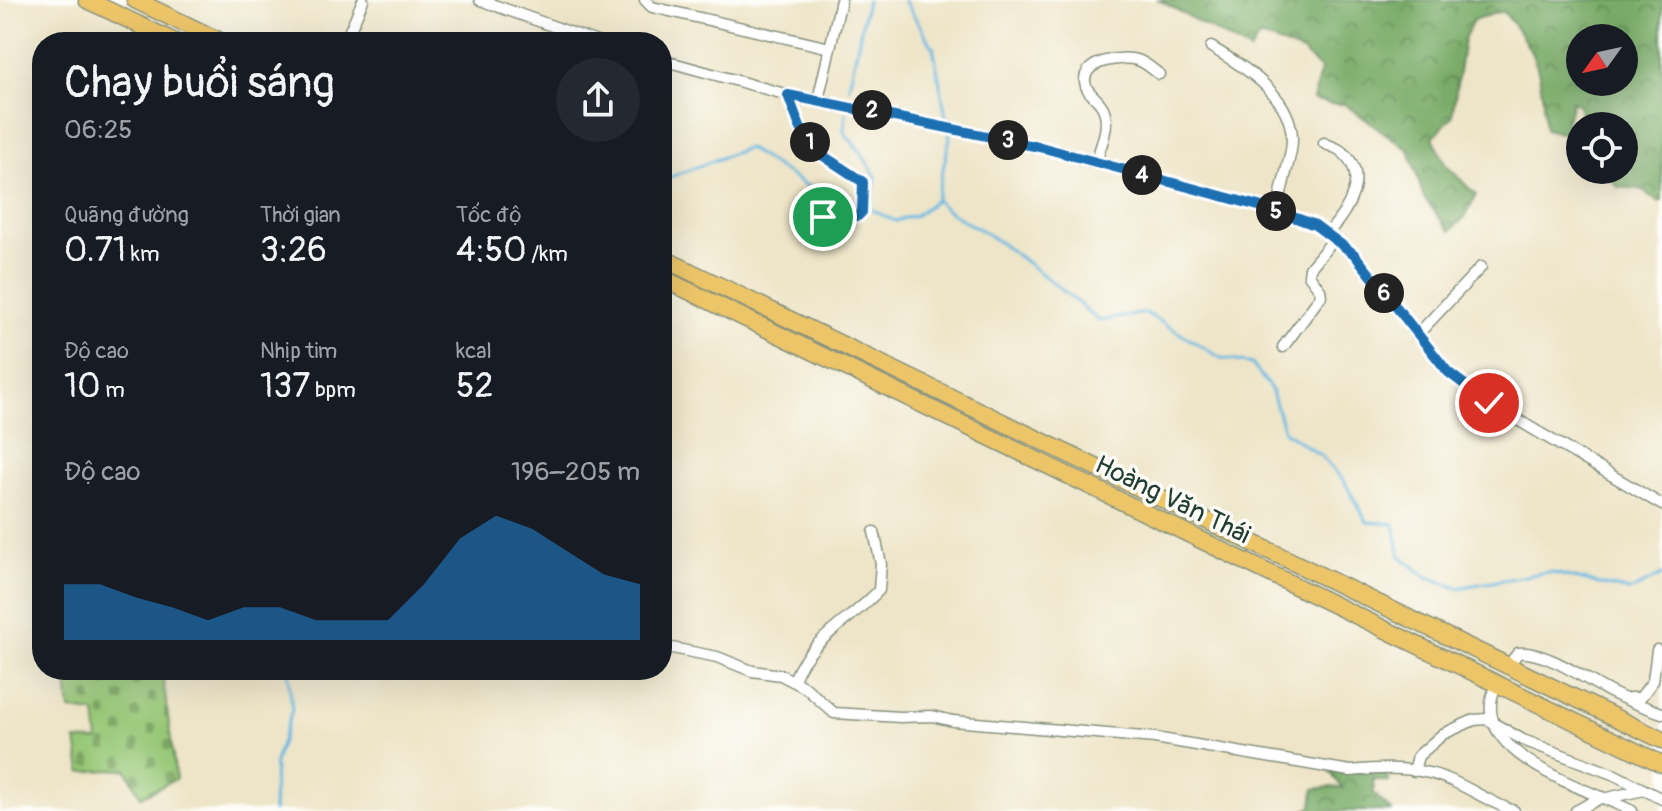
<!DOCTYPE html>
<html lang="vi">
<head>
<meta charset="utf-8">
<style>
  :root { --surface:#171b24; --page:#242831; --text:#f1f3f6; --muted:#9ea1a6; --accent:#1f6fb2 }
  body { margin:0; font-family:Pangolin,sans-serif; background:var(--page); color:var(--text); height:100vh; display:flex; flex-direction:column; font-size:30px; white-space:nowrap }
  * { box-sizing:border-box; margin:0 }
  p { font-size:26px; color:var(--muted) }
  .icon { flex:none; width:44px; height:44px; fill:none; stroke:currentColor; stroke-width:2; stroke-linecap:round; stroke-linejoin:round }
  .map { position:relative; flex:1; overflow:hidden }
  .side { position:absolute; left:32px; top:32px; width:640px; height:648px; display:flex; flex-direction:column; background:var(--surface); border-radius:32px; box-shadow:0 8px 32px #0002 }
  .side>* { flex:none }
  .needle { width:52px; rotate:237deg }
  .fabs { position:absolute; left:1566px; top:24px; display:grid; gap:16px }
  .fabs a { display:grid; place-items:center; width:72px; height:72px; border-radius:50%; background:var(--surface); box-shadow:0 8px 32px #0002; font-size:40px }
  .pin { position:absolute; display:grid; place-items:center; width:68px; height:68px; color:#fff; margin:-34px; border:4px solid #fff; border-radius:50%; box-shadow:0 2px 8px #0007 }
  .km { position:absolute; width:40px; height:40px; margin:-20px; border-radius:50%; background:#222; color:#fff; font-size:22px; line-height:40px; text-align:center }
  .round { display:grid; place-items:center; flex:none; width:84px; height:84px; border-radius:42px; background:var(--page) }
  .headline { display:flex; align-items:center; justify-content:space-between; height:136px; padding:0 32px }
  h1 { font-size:44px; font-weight:600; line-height:60px }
  .metrics { display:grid; grid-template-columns:repeat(3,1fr); gap:12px; height:136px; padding:8px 32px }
  .metrics div { display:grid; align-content:center }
  .metrics b { font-size:34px; font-weight:600 }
  .metrics small { font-size:22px; font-weight:400 }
  .metrics p { font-size:22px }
  .chart { height:224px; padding:16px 32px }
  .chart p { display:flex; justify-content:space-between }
  .chart svg { width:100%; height:144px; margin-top:8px; fill:var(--accent); opacity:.7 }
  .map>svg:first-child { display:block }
  .forest { fill:url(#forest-crowns); stroke:#4c744e; stroke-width:2; fill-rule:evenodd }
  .cemetery { fill:url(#cemetery-stones); stroke:#5b8256; stroke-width:2 }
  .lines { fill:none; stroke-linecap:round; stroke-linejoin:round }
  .stream { stroke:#66b8e2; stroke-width:3 }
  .street-casing { stroke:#86917e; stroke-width:13 }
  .primary-casing { stroke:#86917e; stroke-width:19 }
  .street { stroke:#fff; stroke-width:10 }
  .primary { stroke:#edc569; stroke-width:16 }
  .route-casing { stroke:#fff; stroke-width:16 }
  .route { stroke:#1f6fb2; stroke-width:10 }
  .labels { text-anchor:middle; stroke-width:7; stroke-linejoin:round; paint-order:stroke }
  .street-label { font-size:26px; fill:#1f3d34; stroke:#fdfcf7 }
</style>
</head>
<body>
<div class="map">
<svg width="1662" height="811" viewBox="0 0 1662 811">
  <defs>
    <pattern id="forest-crowns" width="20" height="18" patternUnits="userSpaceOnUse" patternTransform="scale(2)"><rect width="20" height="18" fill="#79ac68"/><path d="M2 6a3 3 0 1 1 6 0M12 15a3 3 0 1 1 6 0" fill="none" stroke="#638d56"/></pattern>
    <pattern id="cemetery-stones" width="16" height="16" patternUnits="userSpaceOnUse" patternTransform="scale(2)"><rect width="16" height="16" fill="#97c877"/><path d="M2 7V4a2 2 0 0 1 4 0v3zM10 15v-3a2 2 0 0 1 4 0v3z" fill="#7ba462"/></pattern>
  </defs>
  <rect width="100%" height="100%" fill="#fdfcf7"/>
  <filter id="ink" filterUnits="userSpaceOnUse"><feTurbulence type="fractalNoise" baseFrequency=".0125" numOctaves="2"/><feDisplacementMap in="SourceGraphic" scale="16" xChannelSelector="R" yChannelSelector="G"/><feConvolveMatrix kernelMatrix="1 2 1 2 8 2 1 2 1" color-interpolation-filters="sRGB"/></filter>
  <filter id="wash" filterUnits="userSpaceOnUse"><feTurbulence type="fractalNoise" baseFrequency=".006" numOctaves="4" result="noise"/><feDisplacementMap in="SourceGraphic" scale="32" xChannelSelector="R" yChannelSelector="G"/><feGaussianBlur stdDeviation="1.8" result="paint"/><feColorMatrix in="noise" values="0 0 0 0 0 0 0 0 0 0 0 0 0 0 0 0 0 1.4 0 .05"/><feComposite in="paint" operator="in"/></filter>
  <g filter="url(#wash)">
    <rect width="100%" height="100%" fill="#eee5c8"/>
    <g class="forest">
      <path d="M1159,0H1662V201L1658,202L1641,189L1618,187L1602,170H1624V126H1581L1579,105L1572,101L1564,134L1545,129C1541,71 1540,56 1503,11L1473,20L1464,39L1452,117L1433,137L1445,164L1476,195L1465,217L1450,231L1424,198L1409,150L1344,104H1331L1313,99L1321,69L1303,52L1260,36L1250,51ZM1580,38H1624V82H1580Z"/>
      <polygon points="1329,771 1383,773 1389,778 1389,782 1373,779 1374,794 1392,811 1303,811 1312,807 1314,789 1331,787 1343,788"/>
    </g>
    <polygon class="cemetery" points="77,670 162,670 176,779 141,797 126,769 81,772 76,740 98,741 95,713 70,710 67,682 78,677"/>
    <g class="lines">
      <g class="stream">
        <polyline points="849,87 867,0"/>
        <polyline points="846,113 844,132 862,154 876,177 870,209 895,221 916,215 936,200 950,138 933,47 904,0"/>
        <polyline points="662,177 668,178 747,148 805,185 855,202"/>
        <path d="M936,200C952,217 972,224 992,237C1030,264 1065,291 1099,321L1146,313L1221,358L1252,364L1271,389L1284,431L1321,456L1344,481L1367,522L1394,524L1400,556L1425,576L1457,588L1549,572L1629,591L1662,575"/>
        <polyline points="273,811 275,762 292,710 288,670"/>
      </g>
    </g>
  </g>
  <g filter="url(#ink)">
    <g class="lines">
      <defs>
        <g id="street">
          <polyline points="480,0 597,42"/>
          <polyline points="645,0 652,7 830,48"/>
          <polyline points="345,42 363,0"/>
          <path d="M1211,47C1246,68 1300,100 1291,150C1287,170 1281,191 1277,211"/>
          <polyline points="662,60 788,95 1044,148 1277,211 1315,225 1354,254 1448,372 1489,403 1662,505"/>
          <polyline points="788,95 800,127 816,151 863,182 862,212 858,216 823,217"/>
          <polyline points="818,100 841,0"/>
          <path d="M1324,143C1329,146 1336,147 1341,151C1371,174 1348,211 1328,233"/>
          <path d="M1096,162C1101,144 1114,119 1099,102C1093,95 1086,91 1085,82C1083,60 1122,56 1137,60C1145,62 1152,69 1159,74"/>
          <polyline points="1417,335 1481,267"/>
          <polyline points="1283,347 1321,296 1320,290 1309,275 1310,268 1335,238"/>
          <path d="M662,646L717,657L752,671L781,675L806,688L834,713L900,717L932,716L953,721L1155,738L1350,771C1380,768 1416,766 1445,778C1469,787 1490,803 1514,811"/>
          <path d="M1507,667L1518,653C1545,650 1585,679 1610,692C1626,700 1644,707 1662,713"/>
          <path d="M794,680C809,639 851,621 879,590L881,564L874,532"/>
          <path d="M1497,684C1461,753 1589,789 1632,811"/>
          <polyline points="1630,698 1640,698 1653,681 1657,650"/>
          <polyline points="1414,771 1418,756 1443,734 1474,720 1486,719 1523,740 1615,775 1662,799"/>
          <polyline points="1607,798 1644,790"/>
          <polyline points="1576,811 1602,797"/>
        </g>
        <g id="primary">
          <polyline points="87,0 175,42"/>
          <polyline points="135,0 222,42"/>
          <polyline points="662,258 1662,740"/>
          <polyline points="662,278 1662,764"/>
        </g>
      </defs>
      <use href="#street" class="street-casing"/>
      <use href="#primary" class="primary-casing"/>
      <use href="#street" class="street"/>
      <use href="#primary" class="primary"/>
    </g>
  </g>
  <g class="lines" filter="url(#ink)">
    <defs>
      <polyline id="route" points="823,217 858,216 862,212 863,182 816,151 800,127 788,95 1044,148 1277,211 1315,225 1354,254 1448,372 1489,403"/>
    </defs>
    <use href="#route" class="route-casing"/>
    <use href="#route" class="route"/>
  </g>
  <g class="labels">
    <g class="street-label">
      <text transform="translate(1173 499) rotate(26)" y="9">Hoàng Văn Thái</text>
    </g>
  </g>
</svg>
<div class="fabs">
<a><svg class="needle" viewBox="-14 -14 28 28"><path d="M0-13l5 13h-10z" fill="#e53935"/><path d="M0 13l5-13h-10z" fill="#9ea1a6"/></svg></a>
<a><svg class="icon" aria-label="locate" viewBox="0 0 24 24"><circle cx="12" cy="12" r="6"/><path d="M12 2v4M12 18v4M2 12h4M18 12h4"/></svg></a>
</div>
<div class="pin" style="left:823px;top:217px;background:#1e9e55"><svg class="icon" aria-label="arrive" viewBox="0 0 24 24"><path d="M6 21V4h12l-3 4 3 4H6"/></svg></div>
<div class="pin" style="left:1489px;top:403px;background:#d93025"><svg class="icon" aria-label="check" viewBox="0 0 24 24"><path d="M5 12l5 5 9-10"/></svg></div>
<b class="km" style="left:810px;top:142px">1</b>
<b class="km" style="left:872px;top:110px">2</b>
<b class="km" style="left:1008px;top:140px">3</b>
<b class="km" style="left:1142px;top:175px">4</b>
<b class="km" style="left:1276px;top:211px">5</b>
<b class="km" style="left:1384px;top:293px">6</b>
<section class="side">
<div class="headline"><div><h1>Chạy buổi sáng</h1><p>06:25</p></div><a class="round"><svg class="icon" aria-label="share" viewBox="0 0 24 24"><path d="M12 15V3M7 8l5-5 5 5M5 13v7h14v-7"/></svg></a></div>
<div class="metrics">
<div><p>Quãng đường</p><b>0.71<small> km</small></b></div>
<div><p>Thời gian</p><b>3:26</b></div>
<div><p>Tốc độ</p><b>4:50<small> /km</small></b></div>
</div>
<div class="metrics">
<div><p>Độ cao</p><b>10<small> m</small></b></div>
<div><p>Nhịp tim</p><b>137<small> bpm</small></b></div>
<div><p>kcal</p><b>52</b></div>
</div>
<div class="chart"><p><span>Độ cao</span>196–205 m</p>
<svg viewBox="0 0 160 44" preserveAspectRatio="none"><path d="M0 44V27L10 27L20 31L30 34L40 38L50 34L60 34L70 38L80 38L90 38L100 27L110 13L120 6L130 10L140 17L150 24L160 27V44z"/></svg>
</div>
</section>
</div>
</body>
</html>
